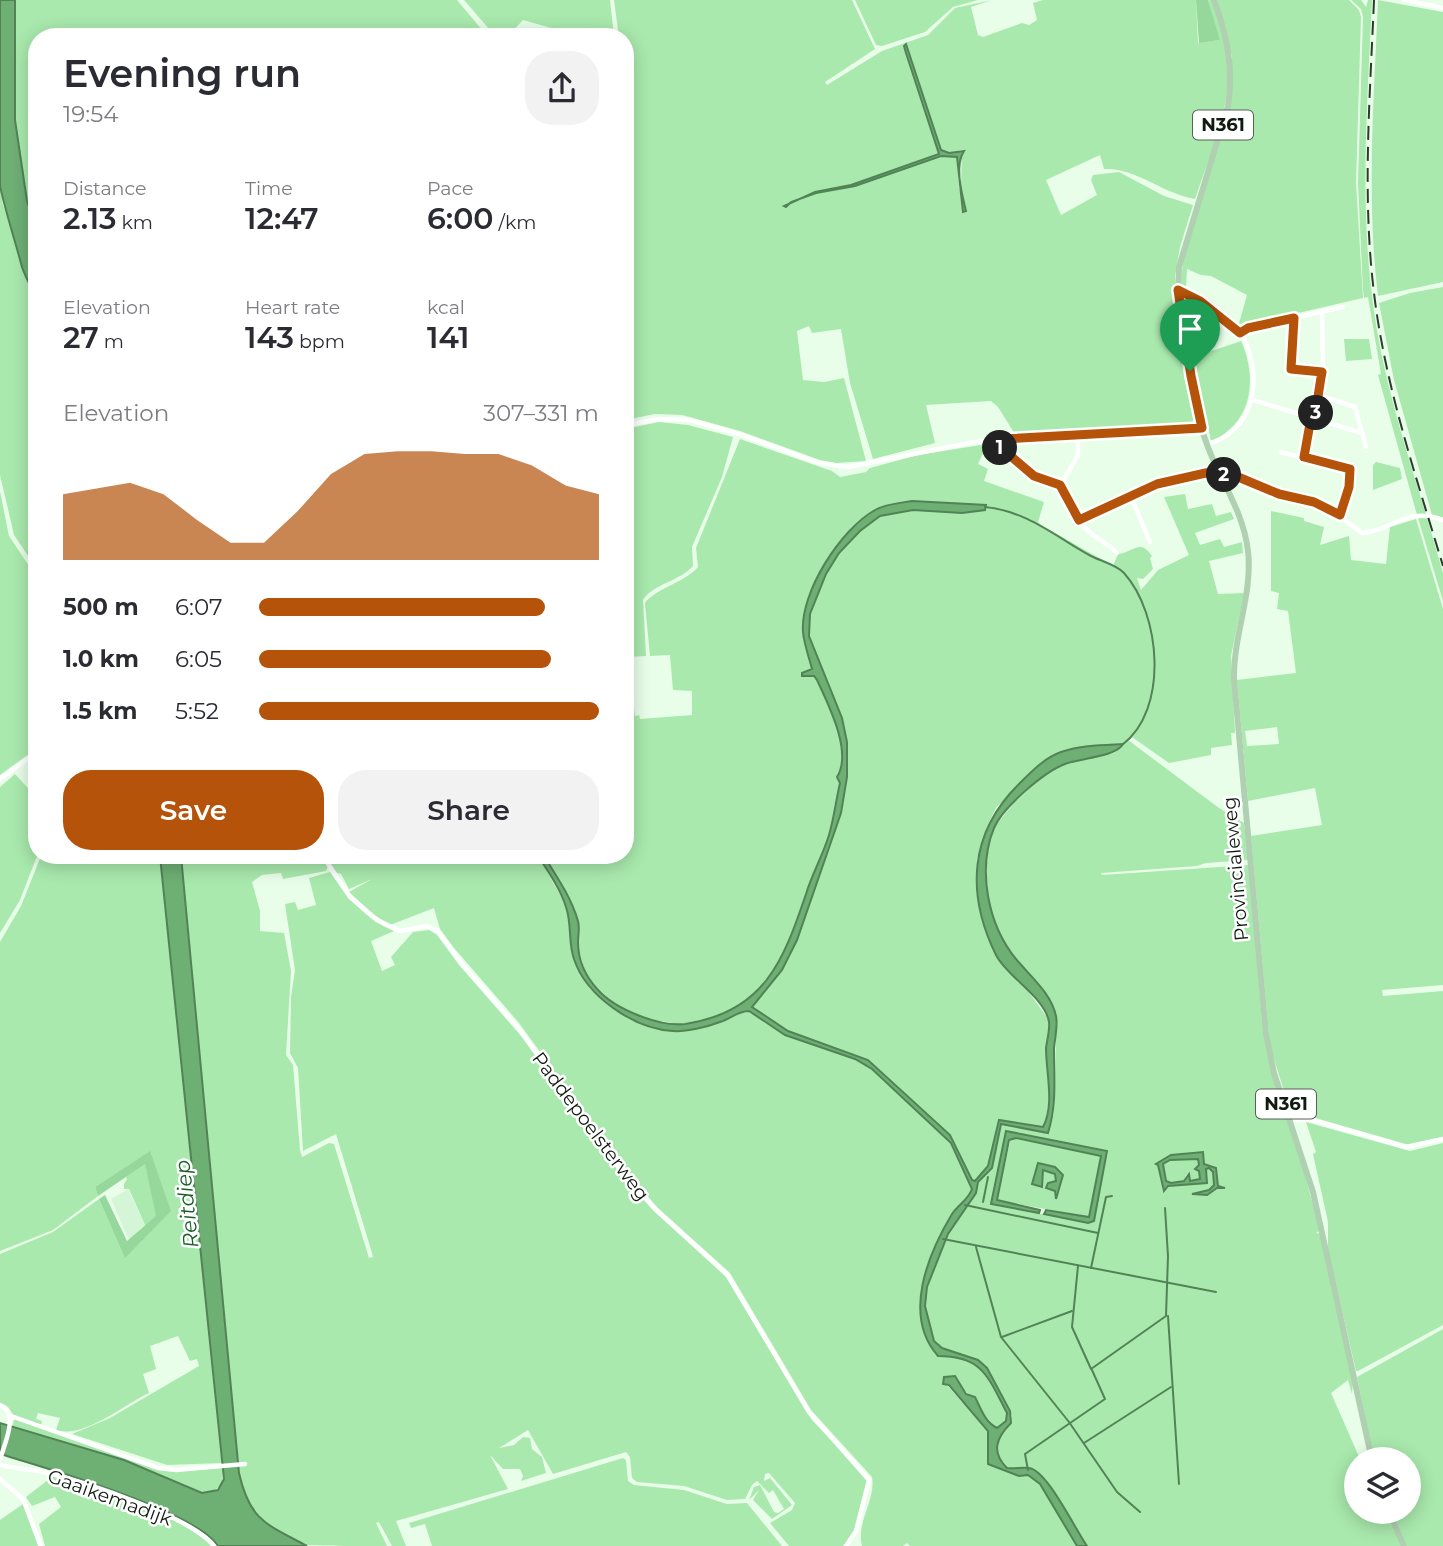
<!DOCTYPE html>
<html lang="en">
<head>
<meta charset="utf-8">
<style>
  :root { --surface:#fff; --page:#f2f2f3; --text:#2b2b33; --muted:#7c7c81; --accent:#b45309 }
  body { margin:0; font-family:Montserrat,sans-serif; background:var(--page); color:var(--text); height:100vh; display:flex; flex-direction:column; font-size:26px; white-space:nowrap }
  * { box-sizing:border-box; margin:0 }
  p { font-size:23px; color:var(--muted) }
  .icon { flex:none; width:38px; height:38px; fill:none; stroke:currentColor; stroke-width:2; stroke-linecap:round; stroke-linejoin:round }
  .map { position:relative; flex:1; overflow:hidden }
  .side { position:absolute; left:28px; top:28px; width:606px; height:836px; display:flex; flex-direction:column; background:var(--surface); border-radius:28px; box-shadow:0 4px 18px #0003 }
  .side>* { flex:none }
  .tools { position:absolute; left:1344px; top:1447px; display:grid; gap:14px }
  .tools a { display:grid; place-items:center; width:77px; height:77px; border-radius:50%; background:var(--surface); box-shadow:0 4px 18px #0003; font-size:35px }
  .pin { position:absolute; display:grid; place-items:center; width:60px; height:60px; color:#fff; margin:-72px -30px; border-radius:50% 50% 50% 0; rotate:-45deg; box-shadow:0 0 7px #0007 }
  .pin .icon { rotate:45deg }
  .km { position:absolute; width:35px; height:35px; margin:-18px; border-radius:50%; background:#222; color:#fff; font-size:19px; line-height:35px; text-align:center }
  .round { display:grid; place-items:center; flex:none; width:74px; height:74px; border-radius:28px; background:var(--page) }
  .head { display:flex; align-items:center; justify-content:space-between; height:119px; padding:0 35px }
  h1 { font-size:38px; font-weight:600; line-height:52px }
  .stats { display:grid; grid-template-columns:repeat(3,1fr); gap:10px; height:119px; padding:7px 35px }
  .stats div { display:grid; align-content:center }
  .stats b { font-size:30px; font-weight:600 }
  .stats small { font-size:19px; font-weight:400 }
  .stats p { font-size:19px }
  .chart { height:196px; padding:14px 35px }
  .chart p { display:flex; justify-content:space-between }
  .chart svg { width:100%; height:126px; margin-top:7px; fill:var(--accent); opacity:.7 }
  .button { display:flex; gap:14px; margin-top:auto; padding:14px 35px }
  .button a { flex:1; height:80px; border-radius:28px; background:var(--accent); color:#fff; font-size:28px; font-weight:600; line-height:80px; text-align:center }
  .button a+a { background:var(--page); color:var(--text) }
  ul { padding:0 35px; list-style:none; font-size:23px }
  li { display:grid; grid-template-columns:112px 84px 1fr; align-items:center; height:52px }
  li i { height:18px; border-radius:9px; background:var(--accent) }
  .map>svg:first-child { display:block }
  .built { fill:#d5f6d6 }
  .green { fill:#a9e9ad; fill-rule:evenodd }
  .forest { fill:#96d89b }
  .water { fill:#6eaf74; stroke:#528357; stroke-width:2; fill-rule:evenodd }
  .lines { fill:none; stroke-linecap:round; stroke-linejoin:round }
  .stream { stroke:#528357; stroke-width:2 }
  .minor { stroke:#fff; stroke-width:4.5 }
  .major { stroke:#b0d0b2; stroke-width:6 }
  .rail { stroke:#2f3a2f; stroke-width:2; stroke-dasharray:14 7; stroke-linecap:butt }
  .route-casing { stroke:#fff; stroke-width:14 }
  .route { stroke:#b45309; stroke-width:9 }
  .labels { text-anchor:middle; stroke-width:5; stroke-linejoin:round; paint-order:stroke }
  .shield { fill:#fff; stroke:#595f59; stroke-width:2 }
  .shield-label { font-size:18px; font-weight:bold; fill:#121b12 }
  .street-label { font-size:19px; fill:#121b12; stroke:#fff }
  .water-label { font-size:21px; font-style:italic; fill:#1b5f27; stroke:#fff }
</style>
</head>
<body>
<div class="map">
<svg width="1443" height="1546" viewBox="0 0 1443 1546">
  <rect width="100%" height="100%" fill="#e8fee9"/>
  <polygon class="built" points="128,1189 145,1225 129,1240 111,1199"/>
  <g class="green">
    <path d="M15,0H457L488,37H37V229C10,162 9,71 15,0Z"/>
    <polygon points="464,0 610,0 614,36 572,34 523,20 507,37 496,37"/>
    <path d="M614,0H852L875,49L825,82L827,85L882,51L928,35L955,8L992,0L971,7L978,35L983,37L1022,23L1029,25L1037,20L1033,3L1043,0H1196L1198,43L1219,40L1208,0H1212C1217,15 1223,31 1226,47C1236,99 1211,151 1195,199C1161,193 1137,168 1104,169L1100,155L1046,180L1061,215L1097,195L1091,180L1093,175L1119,172L1164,196L1193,205L1180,247L1175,276L1178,309L1187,359L1183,360L1196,426L1015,434L998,407L991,401L926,405L935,443L873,459L850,383L841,329L812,333L809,326L797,331L803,380L824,382L844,378L866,461L836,463L820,460L740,431L682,415L655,414L625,420V37H619ZM906,45L941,150L949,153L962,150L961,187L965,211L959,187L957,157L940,154L906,53L904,46Z"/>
    <polygon points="855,0 978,0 953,7 925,32 882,46 876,45"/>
    <polygon points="1217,0 1349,0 1359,10 1361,17 1356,183 1363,298 1238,327 1247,295 1211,276 1201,275 1187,269 1186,288 1181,285 1183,260 1232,95 1232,56"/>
    <path d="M1351,0H1361L1366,7L1368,0H1372C1368,95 1360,192 1371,287C1379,365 1403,440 1426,514L1417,515L1378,375L1381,374L1368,297L1364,298L1363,290L1358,183L1363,17L1361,9Z"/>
    <path d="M1378,0L1443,12V282L1378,296C1366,198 1374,98 1378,0Z"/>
    <polygon points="0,186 3,205 22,257 22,265 37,301 37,569 14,535 0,475"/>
    <polygon points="1443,287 1443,518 1432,515 1394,380 1379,303 1410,293"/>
    <path d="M1185,296L1194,357L1241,341C1254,369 1255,407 1230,429C1224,434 1219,439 1211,441L1194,358H1192L1181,297Z"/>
    <polygon points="1344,339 1369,339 1372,359 1346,361"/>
    <path d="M659,422L688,425L733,437L722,477L692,547L693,566C680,581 653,584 643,600L646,656L628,657L635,716L639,715L640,719L692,715V691L673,690L670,655L650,656L645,603C656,588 684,583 698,567L696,548L740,439L832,471L840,477L866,472L870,468L918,455L987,444L978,464L988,469L984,481L1044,502L1038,522L1041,525L1113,566L1118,554C1134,552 1140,538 1152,556L1150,558L1153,569L1143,579L1137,578L1141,590L1158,570L1189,555L1164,497L1185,494L1188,509L1212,504L1216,516L1231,512L1234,519L1195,533L1200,545L1220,539L1224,547L1242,542L1243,553L1209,561L1218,594L1244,593L1231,656L1235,733H1231L1232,745L1211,748V755L1169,763L1132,737L1128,740L1219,808L1244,823L1248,860L1206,863L1197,866L1101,873L1102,875L1249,865L1262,1021L1320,1230L1316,1233L1321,1234L1353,1382L1352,1394L1348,1380L1331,1393L1360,1459L1356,1460V1512H1386L1402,1546H1087C1075,1529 1047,1470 1029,1468C1022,1467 1014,1469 1007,1468C987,1448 1000,1436 1012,1416L978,1360L942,1348L934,1341L925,1306L927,1287L948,1234L976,1193L978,1182L992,1168L1000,1126L1003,1124L1047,1132L1055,1098L1056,1016L1047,996L998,935L987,893V854L995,826L1018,798L1043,777L1065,764L1116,752L1121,743L1112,747L1087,746L1059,753L1034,769L996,808L989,822L977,859L987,935L1049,1020C1048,1030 1047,1039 1047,1049C1046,1073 1055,1105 1043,1127L998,1123L988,1166L975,1181L972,1180L950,1135L868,1060L789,1031L752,1007L767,989L755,999L749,1000L718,1017L679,1024L648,1019L620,1007L599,992L586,974L579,951V926L569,896L544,856H625V429ZM1006,1132L1107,1151L1094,1221L1088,1223L991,1204ZM1171,1155L1202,1156L1204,1165L1213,1166L1218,1186L1225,1187L1217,1188L1207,1195L1196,1193L1209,1190L1214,1185L1213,1172L1210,1168H1206V1183L1168,1186L1164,1190L1158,1165Z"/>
    <polygon points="1376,462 1400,468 1402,479 1373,490 1373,465"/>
    <polygon points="0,491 9,536 37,578 37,748 0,775"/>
    <path d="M1271,511L1304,518V521L1324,527L1320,545L1349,536L1351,560L1386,564L1390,527L1416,519L1443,609V985L1382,990L1383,996L1443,991V1138L1409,1145L1312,1117L1291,1114L1270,1046L1251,836L1322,825L1315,788L1248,801L1237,680L1296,673L1288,611L1277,609L1279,593L1271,591ZM1277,727L1279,744L1247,746L1245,731Z"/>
    <polygon points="1418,518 1427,518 1443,573 1443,601"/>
    <polygon points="15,774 37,798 37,856 20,900 0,933 0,787"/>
    <path d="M41,856H160L223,1463L167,1465L72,1434L110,1418L199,1366L197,1359L190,1361L178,1336L150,1346L156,1369L143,1374L149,1393C124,1404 85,1439 56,1430L60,1418L38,1413L36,1419L42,1421L41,1425L14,1416L8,1407L0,1403V1254L53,1232L99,1199L125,1257L170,1211L149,1152L95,1187L98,1196L53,1230L0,1251V942L21,906Z"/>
    <path d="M181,856H321L328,866L326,871L283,879L281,873L262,875L252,882L260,911V931L284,933L291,971L286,1055L293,1065L300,1150L302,1157L329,1143L334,1144L369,1258L373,1257L372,1253L336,1134L303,1151L298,1068L290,1053L291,997L295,970L285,904L295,902L298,910L316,905L309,878L330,872C347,897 366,920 394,931L371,941L382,971L395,965L391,957L413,932L429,930L437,935L459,965L522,1037L624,1178L654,1211L726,1277L812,1420L867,1478L868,1483L853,1534L843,1546H789L770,1523L792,1510L795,1503L769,1473L765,1474L764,1481L770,1478L792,1505L772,1519L753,1500L759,1490L749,1500L754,1487L760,1485L774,1512L778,1513L784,1509L773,1490L769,1493L757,1481L752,1485L745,1499L727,1500L684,1486L637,1482L632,1478L630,1457L626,1452L553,1474L528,1430L499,1448L514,1445L523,1437L530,1438L532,1449L542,1457L546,1473L521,1481L523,1476L520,1469H503L490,1455L508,1489L396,1521L406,1546H392L379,1522L376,1523L387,1546C368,1546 321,1546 305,1545C266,1532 248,1512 239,1473Z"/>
    <path d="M327,856H538L565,903L571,924L572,949L590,989L630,1017L671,1031L722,1022L741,1012L749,1011L785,1035L855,1059L872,1069L951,1143L972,1189L967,1199L954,1211L920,1298L927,1341L941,1356C948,1355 951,1356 957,1358C989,1367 992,1386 1007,1413L1006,1421L997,1429L980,1410L978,1403L957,1383V1378L945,1383L988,1431V1464C1002,1466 1011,1478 1028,1475L1040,1484L1078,1546H910L907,1543L903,1546H862C856,1521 876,1501 872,1477L811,1410L730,1273L658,1208L631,1177L519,1023L454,948L440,929L434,908L390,925L373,914L349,892L372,879L349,889L341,874L334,872Z"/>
    <polygon points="1306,1122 1410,1151 1443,1143 1443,1325 1358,1371 1356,1371 1328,1249 1328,1222 1313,1154 1316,1152"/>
    <polygon points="1011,1138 1101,1156 1089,1217 996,1200"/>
    <polygon points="1198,1159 1200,1179 1190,1181 1187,1174 1184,1180 1171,1183 1166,1181 1163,1165 1170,1160"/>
    <polygon points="145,1163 157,1216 146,1227 129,1189 124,1189 124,1184 127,1179 126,1177"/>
    <polygon points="1443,1329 1443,1546 1407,1546 1392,1512 1409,1512 1409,1460 1374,1459 1357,1377"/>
    <polygon points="18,1419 159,1469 223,1467 222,1485 210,1493 202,1493 124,1460 12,1427 14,1420"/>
    <polygon points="623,1458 626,1460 628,1481 634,1485 684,1490 727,1504 747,1503 782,1546 432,1546 425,1524 411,1528 409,1523"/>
    <path d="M53,1476C103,1491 173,1510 212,1546H45L39,1524L61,1507L55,1497L32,1506L26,1497Z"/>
    <polygon points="23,1504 38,1546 0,1546 0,1520"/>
  </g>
  <g class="forest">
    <polygon points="1196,0 1208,0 1220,40 1199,43"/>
    <polygon points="150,1151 171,1211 125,1258 99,1199 105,1195 127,1241 156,1216 145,1164 98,1196 95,1187"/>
  </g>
  <g class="water">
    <path d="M0,0H15V120L27,201L37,229V309C36,293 27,282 22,267C15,240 6,214 0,186Z"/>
    <path d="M906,44L941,150L949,153L964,151C954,166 962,194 966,211L963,212L957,157L941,156L855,186L816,193L791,202L786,207L784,206L815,192L851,185L939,154L906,53L904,46Z"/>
    <path d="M912,501L986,505L985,510L962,513L913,510L880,516L860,531L839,553L826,574L810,614L809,636L842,718L847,742V777L841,813L797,940L782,970L752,1007L788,1031L868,1060L950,1135L972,1180L975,1181L988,1166L999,1120L1043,1127C1055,1105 1046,1073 1046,1048C1047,1040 1050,1030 1049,1022C1045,997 1007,977 996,955C966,894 969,833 1019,784C1031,772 1044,758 1061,752C1081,745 1104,745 1123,744C1116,757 1080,758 1065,764C1044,772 1003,807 994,828C977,870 988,925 1016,959C1030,976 1051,993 1056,1016C1058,1025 1055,1038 1054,1048C1054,1077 1057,1104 1048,1133L1001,1124L992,1168L978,1182L976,1193L948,1234L927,1287L925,1306L934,1341L942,1348L978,1360L987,1368L1010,1411L1011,1423C996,1438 991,1452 1007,1468C1014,1469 1022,1467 1029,1468C1047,1470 1075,1529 1087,1546H1077L1040,1484L1028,1475L1019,1476L988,1464V1431L949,1385L943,1384L944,1377L955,1376L966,1394L975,1397C981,1409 985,1422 997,1428L1006,1421L1007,1413C988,1377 983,1356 938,1356C902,1316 928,1254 952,1214C959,1204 968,1200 972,1189L951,1143L872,1069L855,1059L785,1035L749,1011C738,1011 730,1019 720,1022C707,1027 686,1032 673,1031C634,1029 586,996 574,959C568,943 572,924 566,907C561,890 548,871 538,856H544C557,877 571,897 578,921C580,928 578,935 578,942C578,960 586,977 598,990C615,1009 659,1027 685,1024C764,1012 783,962 806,894C812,874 823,855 829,835C834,818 836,800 840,783L837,777C853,752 828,704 817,680L814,676H802V673L812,669C809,657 804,644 803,632C800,592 841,529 875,510C885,504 900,503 912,501Z"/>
    <path d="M160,856H181L239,1473C250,1521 266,1524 307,1546H218C196,1511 43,1467 0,1454V1423L124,1460L202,1493L218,1490L224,1479Z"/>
    <polygon points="1006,1131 1107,1151 1094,1221 1088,1223 1044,1214 1046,1210 1089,1217 1101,1156 1016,1138 1009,1140 997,1200 1040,1210 1039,1213 991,1204"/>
    <path d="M1203,1152L1204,1164L1216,1168L1218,1186L1225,1188H1217L1207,1195L1192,1194L1209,1190L1214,1185L1213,1172L1209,1168L1206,1169L1207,1183L1168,1186L1164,1191L1158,1165L1156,1164L1171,1155ZM1198,1159L1199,1165L1195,1169L1199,1171L1200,1179L1190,1181L1189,1174L1184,1181L1171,1183L1166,1181L1163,1164L1170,1160Z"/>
    <polygon points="1038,1163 1055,1167 1063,1175 1056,1199 1055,1191 1046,1188 1048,1183 1056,1181 1055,1174 1043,1170 1042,1187 1032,1184"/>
  </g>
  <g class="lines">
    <g class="stream">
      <path d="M985,507C1027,511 1056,537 1091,556C1101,561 1117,565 1124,573C1161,614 1169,710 1122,745"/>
      <polyline points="983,1202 988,1177"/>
      <polyline points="965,1205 1098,1233"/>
      <polyline points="943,1239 1216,1292"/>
      <polyline points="976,1247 1001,1337 1069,1422 1117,1492 1140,1512"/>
      <polyline points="1078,1266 1072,1327 1091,1369 1166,1316 1168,1256 1165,1208"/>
      <polyline points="1091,1268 1106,1197 1112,1196"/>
      <polyline points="1168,1316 1179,1484"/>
      <polyline points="1002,1337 1072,1311"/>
      <polyline points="1084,1443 1171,1387"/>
      <polyline points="1028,1470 1025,1454 1105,1399 1092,1370"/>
    </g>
    <g class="minor">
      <polyline points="1404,0 1443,8"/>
      <path d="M1178,290C1190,291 1201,301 1211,309C1220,316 1232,324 1240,333C1247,341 1250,353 1252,363C1258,399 1245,434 1207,444"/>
      <polyline points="1294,318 1291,369 1322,372"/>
      <polyline points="1240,333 1248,328 1343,307"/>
      <polyline points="1318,395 1355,407 1366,447"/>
      <polyline points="1253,400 1362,433"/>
      <polyline points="1315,419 1323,368 1322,311"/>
      <polyline points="625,425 659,419 690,420 739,434 819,463 848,467 974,442 1202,428"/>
      <polyline points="999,442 1002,449 1028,472 1060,486 1079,521 1157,484 1219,470"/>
      <polyline points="1280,452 1350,469 1349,487 1340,515"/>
      <polyline points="1304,457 1311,417"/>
      <path d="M1222,475L1231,474L1280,495L1314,502L1330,509L1362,533C1392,531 1405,506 1443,520"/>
      <polyline points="1060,486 1078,455 1078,437"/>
      <polyline points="1130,494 1150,542"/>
      <path d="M1079,521C1088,535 1105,541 1117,553"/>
      <polyline points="0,779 37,752"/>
      <polyline points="323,856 350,897 377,920 400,931 427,926 438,931 462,964 519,1029 618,1167 655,1209 727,1274 809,1412 869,1480 856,1531 846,1546"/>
      <polyline points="1291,1120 1309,1119 1406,1147 1443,1139"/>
      <path d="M0,1405C20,1413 4,1444 0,1460"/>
      <polyline points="11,1416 158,1468 176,1470 245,1464"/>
      <path d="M0,1465C16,1469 32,1469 48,1473C84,1482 192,1517 214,1546"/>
      <polyline points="0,1479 23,1499 41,1546"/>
    </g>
    <g class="major">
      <path d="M1189,353C1192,387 1198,426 1212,457C1226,489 1244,516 1248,551C1253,594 1233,636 1234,679L1266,1034L1274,1073L1313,1192L1372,1460"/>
      <path d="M1190,357L1178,296L1179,267L1228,106C1234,68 1227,36 1214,0"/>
      <polyline points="1389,1512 1404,1546"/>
    </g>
    <path class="rail" d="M1374,0C1370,97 1362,196 1374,293C1385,386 1416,476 1443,566"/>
  </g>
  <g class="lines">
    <defs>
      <path id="route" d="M1178,290L1200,301L1240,333L1248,328L1294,318L1291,369L1322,372C1319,388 1317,404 1315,419L1311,418L1304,457L1350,469L1349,487L1340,515L1314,502L1279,494L1231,474L1222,475L1219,470L1157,484L1079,520L1060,485L1034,476L999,446V442L1003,439L1202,428L1191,376Z"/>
    </defs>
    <use href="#route" class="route-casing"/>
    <use href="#route" class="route"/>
  </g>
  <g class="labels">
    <g class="shield">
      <rect x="1193" y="110.5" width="60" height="29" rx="5"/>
      <rect x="1256" y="1089.5" width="60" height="29" rx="5"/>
    </g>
    <g class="shield-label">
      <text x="1223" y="131">N361</text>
      <text x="1286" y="1110">N361</text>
    </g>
    <g class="street-label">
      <text transform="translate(1235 869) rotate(-95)" y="7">Provincialeweg</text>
      <text transform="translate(591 1126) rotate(53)" y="7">Paddepoelsterweg</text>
      <text transform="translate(110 1497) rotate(20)" y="7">Gaaikemadijk</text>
    </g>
    <g class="water-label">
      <text transform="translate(187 1204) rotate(-96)" y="7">Reitdiep</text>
    </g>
  </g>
</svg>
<div class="tools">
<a><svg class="icon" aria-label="layers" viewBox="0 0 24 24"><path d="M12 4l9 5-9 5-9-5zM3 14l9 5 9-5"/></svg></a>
</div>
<div class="pin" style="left:1190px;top:371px;background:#1e9e55"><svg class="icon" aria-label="arrive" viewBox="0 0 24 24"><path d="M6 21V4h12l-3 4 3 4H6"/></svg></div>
<b class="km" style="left:1000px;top:448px">1</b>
<b class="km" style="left:1224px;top:475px">2</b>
<b class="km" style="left:1316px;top:413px">3</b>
<section class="side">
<div class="head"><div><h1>Evening run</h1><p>19:54</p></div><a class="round"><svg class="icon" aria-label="share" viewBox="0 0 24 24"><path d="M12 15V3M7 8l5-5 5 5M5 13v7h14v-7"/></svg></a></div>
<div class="stats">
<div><p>Distance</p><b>2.13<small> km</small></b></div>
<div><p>Time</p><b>12:47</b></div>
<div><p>Pace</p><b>6:00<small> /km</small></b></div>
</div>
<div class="stats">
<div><p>Elevation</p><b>27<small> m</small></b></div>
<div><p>Heart rate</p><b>143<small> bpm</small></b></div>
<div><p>kcal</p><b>141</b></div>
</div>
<div class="chart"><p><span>Elevation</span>307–331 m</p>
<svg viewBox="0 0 160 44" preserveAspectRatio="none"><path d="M0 44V21L10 19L20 17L30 21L40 30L50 38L60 38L70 27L80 14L90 7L100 6L110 6L120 7L130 7L140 11L150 18L160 21V44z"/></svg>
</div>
<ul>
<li><b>500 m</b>6:07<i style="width:84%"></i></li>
<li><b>1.0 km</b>6:05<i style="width:86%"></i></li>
<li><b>1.5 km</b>5:52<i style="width:100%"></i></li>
</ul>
<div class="button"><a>Save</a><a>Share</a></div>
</section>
</div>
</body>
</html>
